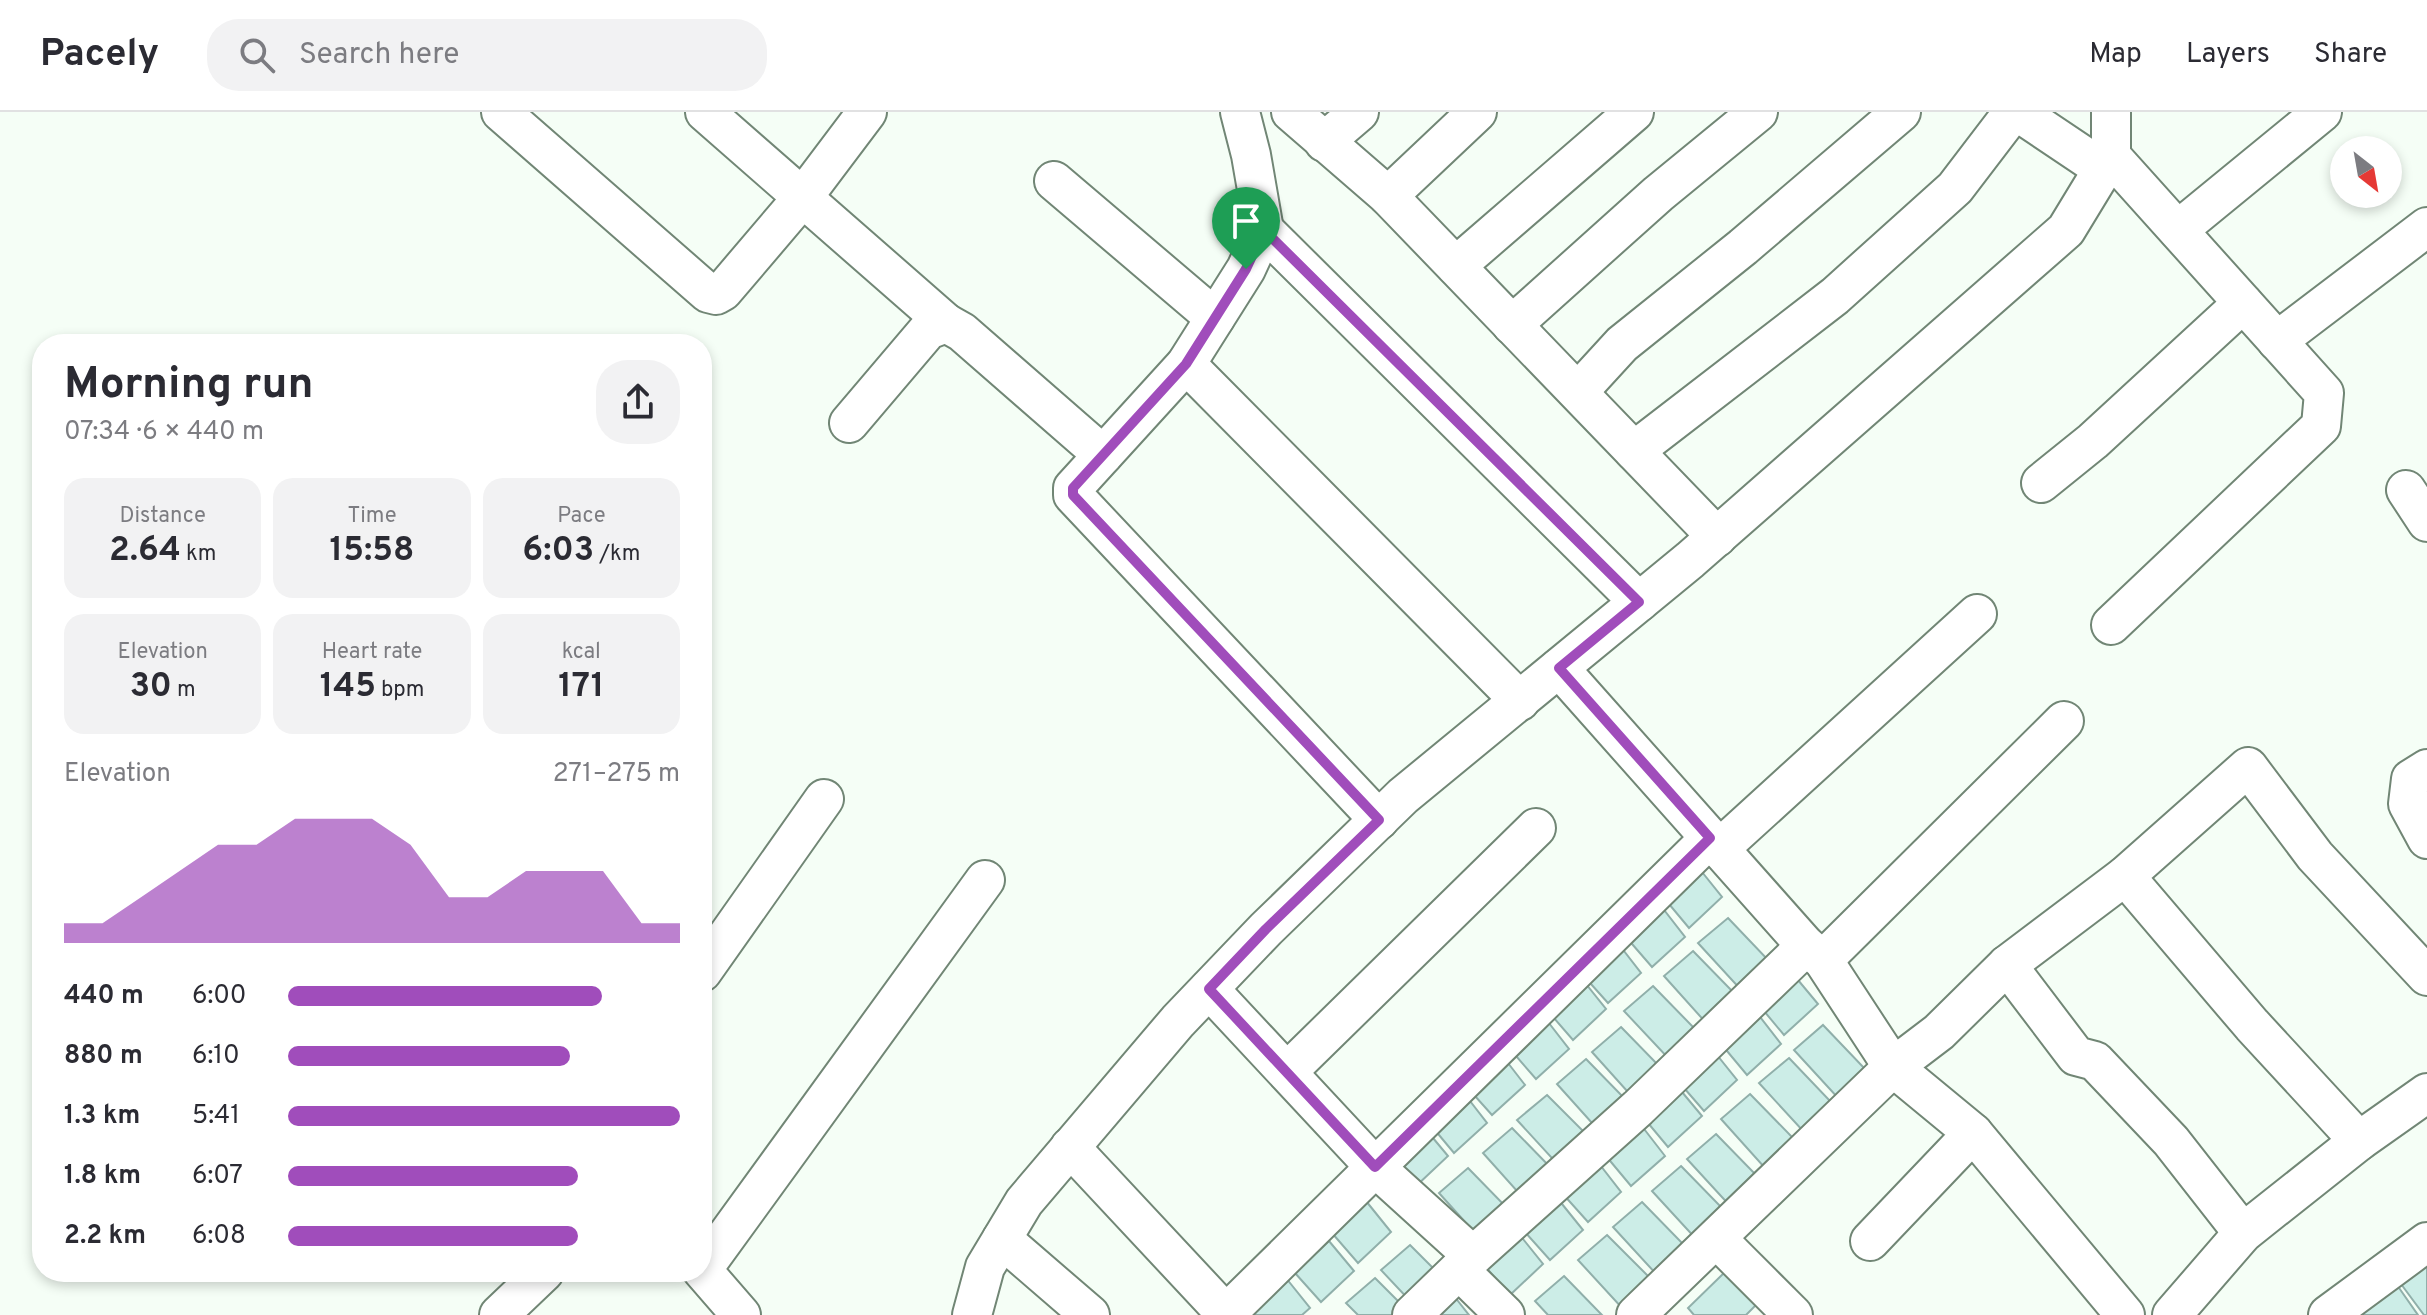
<!DOCTYPE html>
<html lang="en">
<head>
<meta charset="utf-8">
<style>
  :root { --surface:#fff; --page:#f2f2f3; --text:#2b2b33; --muted:#7c7c81; --line:#e1e1e2; --accent:#a04dbb }
  body { margin:0; font-family:Overpass,sans-serif; background:var(--page); color:var(--text); height:100vh; display:flex; flex-direction:column; font-size:30px; white-space:nowrap }
  * { box-sizing:border-box; margin:0 }
  p { font-size:26px; color:var(--muted) }
  .icon { flex:none; width:44px; height:44px; fill:none; stroke:currentColor; stroke-width:2; stroke-linecap:round; stroke-linejoin:round }
  .map { position:relative; flex:1; overflow:hidden }
  .sheet { position:absolute; left:32px; top:222px; width:680px; height:948px; display:flex; flex-direction:column; background:var(--surface); border-radius:32px; box-shadow:0 4px 12px #0003 }
  .sheet>* { flex:none }
  .needle { width:52px; rotate:149deg }
  .tools { position:absolute; left:2330px; top:24px; display:grid; gap:16px }
  .tools a { display:grid; place-items:center; width:72px; height:72px; border-radius:50%; background:var(--surface); box-shadow:0 4px 12px #0003; font-size:40px }
  .pin { position:absolute; display:grid; place-items:center; width:68px; height:68px; color:#fff; margin:-82px -34px; border-radius:50% 50% 50% 0; rotate:-45deg; box-shadow:0 0 8px #0007 }
  .pin .icon { rotate:45deg }
  .round { display:grid; place-items:center; flex:none; width:84px; height:84px; border-radius:32px; background:var(--page) }
  .head { display:flex; align-items:center; justify-content:space-between; height:136px; padding:0 32px }
  h1 { font-size:44px; font-weight:700; line-height:60px }
  .metrics { display:grid; grid-template-columns:repeat(3,1fr); gap:12px; height:136px; padding:8px 32px }
  .metrics div { display:grid; align-content:center; border-radius:20px; background:var(--page); text-align:center }
  .metrics b { font-size:34px; font-weight:700 }
  .metrics small { font-size:22px; font-weight:400 }
  .metrics p { font-size:22px }
  .chart { height:224px; padding:16px 32px }
  .chart p { display:flex; justify-content:space-between }
  .chart svg { width:100%; height:144px; margin-top:8px; fill:var(--accent); opacity:.7 }
  ul { padding:0 32px; list-style:none; font-size:26px }
  li { display:grid; grid-template-columns:128px 96px 1fr; align-items:center; height:60px }
  li i { height:20px; border-radius:10px; background:var(--accent) }
  header { display:flex; align-items:center; gap:48px; box-sizing:border-box; height:112px; padding:0 40px; background:var(--surface); border-bottom:2px solid var(--line) }
  header strong { font-size:38px }
  nav { display:flex; gap:44px; margin-inline-start:auto; font-size:28px }
  .search { width:560px; height:72px; background:var(--page); display:flex; align-items:center; gap:20px; box-sizing:border-box; padding:0 28px; border-radius:32px; color:var(--muted); font-size:30px }
  .map>svg:first-child { display:block }
  .building { fill:#ccede7; stroke:#90afaa; stroke-width:2 }
  .lines { fill:none; stroke-linecap:round; stroke-linejoin:round }
  .minor-casing { stroke:#718675; stroke-width:42 }
  .minor { stroke:#fff; stroke-width:38 }
  .route-casing { stroke:#fff; stroke-width:16 }
  .route { stroke:#a04dbb; stroke-width:10 }
</style>
</head>
<body>
<header>
<strong>Pacely</strong>
<div class="search"><svg class="icon" aria-label="search" viewBox="0 0 24 24"><circle cx="10" cy="10" r="6"/><path d="M15 15l6 6"/></svg>Search here</div>
<nav><a>Map</a><a>Layers</a><a>Share</a></nav>
</header>
<div class="map">
<svg width="2427" height="1203" viewBox="0 0 2427 1203">
  <rect width="100%" height="100%" fill="#f5fef6"/>
  <g class="building">
    <polygon points="1698,755 1722,785 1689,816 1664,786"/>
    <polygon points="1661,794 1685,825 1652,855 1626,825"/>
    <polygon points="1728,806 1770,850 1743,880 1698,831"/>
    <polygon points="1617,830 1641,861 1608,891 1582,862"/>
    <polygon points="1693,839 1736,883 1708,913 1664,864"/>
    <polygon points="1793,862 1818,892 1784,923 1759,893"/>
    <polygon points="1582,867 1606,897 1573,928 1547,898"/>
    <polygon points="1653,874 1696,918 1670,948 1624,899"/>
    <polygon points="1757,901 1781,932 1747,963 1722,933"/>
    <polygon points="1545,906 1569,937 1536,967 1510,937"/>
    <polygon points="1823,913 1866,958 1839,987 1794,938"/>
    <polygon points="1621,915 1663,958 1636,989 1592,940"/>
    <polygon points="1713,938 1737,968 1704,999 1678,969"/>
    <polygon points="1501,942 1525,973 1492,1003 1466,974"/>
    <polygon points="1789,946 1831,990 1804,1020 1759,971"/>
    <polygon points="1586,947 1629,991 1601,1021 1557,972"/>
    <polygon points="1677,974 1702,1004 1668,1035 1643,1005"/>
    <polygon points="1463,980 1487,1011 1454,1041 1429,1011"/>
    <polygon points="1750,982 1792,1025 1765,1056 1721,1007"/>
    <polygon points="1547,983 1590,1026 1562,1057 1517,1008"/>
    <polygon points="1641,1013 1665,1044 1631,1074 1606,1044"/>
    <polygon points="1423,1014 1448,1044 1415,1075 1389,1046"/>
    <polygon points="1512,1016 1555,1060 1527,1090 1483,1041"/>
    <polygon points="1716,1022 1759,1066 1732,1096 1687,1047"/>
    <polygon points="1597,1049 1621,1080 1588,1110 1562,1081"/>
    <polygon points="1681,1054 1724,1098 1697,1128 1652,1079"/>
    <polygon points="1468,1056 1511,1100 1484,1131 1439,1081"/>
    <polygon points="1558,1087 1583,1118 1550,1148 1524,1119"/>
    <polygon points="1366,1089 1391,1120 1358,1151 1332,1121"/>
    <polygon points="1642,1090 1685,1134 1658,1164 1613,1115"/>
    <polygon points="1519,1122 1543,1152 1510,1183 1484,1153"/>
    <polygon points="1607,1123 1651,1167 1623,1197 1578,1148"/>
    <polygon points="1329,1129 1354,1159 1321,1190 1295,1161"/>
    <polygon points="1410,1133 1439,1162 1412,1191 1381,1158"/>
    <polygon points="2427,1149 2427,1203 2424,1203 2401,1172"/>
    <polygon points="1727,1158 1756,1193 1746,1203 1694,1203 1688,1196"/>
    <polygon points="1564,1164 1602,1203 1548,1203 1535,1189"/>
    <polygon points="1286,1166 1310,1196 1302,1203 1256,1203 1251,1197"/>
    <polygon points="1375,1166 1406,1197 1400,1203 1358,1203 1346,1191"/>
    <polygon points="2397,1173 2418,1203 2356,1203"/>
    <polygon points="1454,1184 1469,1203 1433,1203"/>
  </g>
  <g class="lines">
    <defs>
      <g id="minor">
        <polyline points="501,0 708,181 716,183 723,179 803,85 867,0"/>
        <polyline points="705,0 946,211"/>
        <polyline points="1240,0 1251,43 1264,118 1246,157 1186,252 1073,376 1073,383 1379,708"/>
        <polyline points="1291,0 1388,84 1717,425"/>
        <polyline points="2018,0 2103,57"/>
        <polyline points="1324,30 1359,0"/>
        <polyline points="1054,69 1215,206"/>
        <polyline points="1388,84 1477,0"/>
        <polyline points="1264,118 1639,490"/>
        <polyline points="2178,118 2322,0"/>
        <polyline points="1456,154 1634,0"/>
        <polyline points="1512,213 1658,82 1758,0"/>
        <polyline points="2277,229 2427,115"/>
        <polyline points="1186,252 1520,589"/>
        <polyline points="1578,280 1622,232 1743,135 1901,0"/>
        <polyline points="849,311 928,218 946,211 962,220 1103,343"/>
        <polyline points="1634,339 1835,184 1955,76 2013,0"/>
        <polyline points="2041,371 2093,329 2243,191"/>
        <polyline points="2406,378 2427,410"/>
        <polyline points="2111,513 2321,314 2324,281 2111,44"/>
        <polyline points="2427,657 2411,667 2408,692 2427,727"/>
        <polyline points="1719,737 1977,502"/>
        <polyline points="1806,834 1823,848 1893,955 1973,1021 1870,1129"/>
        <polyline points="1823,848 2064,609"/>
        <polyline points="2007,853 2076,944 2095,949 2171,1029 2243,1121"/>
        <polyline points="702,860 824,687"/>
        <polyline points="1209,877 1375,1055 1473,1144"/>
        <polyline points="1287,960 1536,716"/>
        <polyline points="1973,1021 2125,1203"/>
        <polyline points="2359,1029 2252,913 2125,764 2248,655 2315,744 2427,864"/>
        <polyline points="1070,1035 1226,1202"/>
        <polyline points="1002,1127 1090,1203"/>
        <polyline points="1717,1127 1793,1203"/>
        <polyline points="1459,1158 1505,1203"/>
        <polyline points="499,1203 544,1160"/>
        <polyline points="741,1203 702,1158 985,768"/>
        <polyline points="972,1203 985,1155 1024,1090 1178,909 1266,817 1403,684 1690,448 2066,118 2111,44 2111,0"/>
        <polyline points="1225,1203 1710,726"/>
        <polyline points="1412,1203 1473,1144 1638,996 1806,834 1559,556"/>
        <polyline points="1636,1203 1893,955 1939,920 2007,853 2125,764"/>
        <polyline points="2172,1203 2243,1121 2359,1029 2427,981"/>
        <polyline points="2328,1203 2427,1130"/>
      </g>
    </defs>
    <use href="#minor" class="minor-casing"/>
    <use href="#minor" class="minor"/>
  </g>
  <g class="lines">
    <defs>
      <polygon id="route" points="1264,118 1639,490 1559,556 1710,726 1375,1055 1209,877 1266,817 1379,708 1073,383 1073,376 1186,252 1246,157"/>
    </defs>
    <use href="#route" class="route-casing"/>
    <use href="#route" class="route"/>
  </g>
</svg>
<div class="tools">
<a><svg class="needle" viewBox="-14 -14 28 28"><path d="M0-13l5 13h-10z" fill="#e53935"/><path d="M0 13l5-13h-10z" fill="#7c7c81"/></svg></a>
</div>
<div class="pin" style="left:1246px;top:157px;background:#1e9e55"><svg class="icon" aria-label="arrive" viewBox="0 0 24 24"><path d="M6 21V4h12l-3 4 3 4H6"/></svg></div>
<section class="sheet">
<div class="head"><div><h1>Morning run</h1><p>07:34 · 6 × 440 m</p></div><a class="round"><svg class="icon" aria-label="share" viewBox="0 0 24 24"><path d="M12 15V3M7 8l5-5 5 5M5 13v7h14v-7"/></svg></a></div>
<div class="metrics">
<div><p>Distance</p><b>2.64<small> km</small></b></div>
<div><p>Time</p><b>15:58</b></div>
<div><p>Pace</p><b>6:03<small> /km</small></b></div>
</div>
<div class="metrics">
<div><p>Elevation</p><b>30<small> m</small></b></div>
<div><p>Heart rate</p><b>145<small> bpm</small></b></div>
<div><p>kcal</p><b>171</b></div>
</div>
<div class="chart"><p><span>Elevation</span>271–275 m</p>
<svg viewBox="0 0 160 44" preserveAspectRatio="none"><path d="M0 44V38L10 38L20 30L30 22L40 14L50 14L60 6L70 6L80 6L90 14L100 30L110 30L120 22L130 22L140 22L150 38L160 38V44z"/></svg>
</div>
<ul>
<li><b>440 m</b>6:00<i style="width:80%"></i></li>
<li><b>880 m</b>6:10<i style="width:72%"></i></li>
<li><b>1.3 km</b>5:41<i style="width:100%"></i></li>
<li><b>1.8 km</b>6:07<i style="width:74%"></i></li>
<li><b>2.2 km</b>6:08<i style="width:74%"></i></li>
</ul>
</section>
</div>
</body>
</html>
